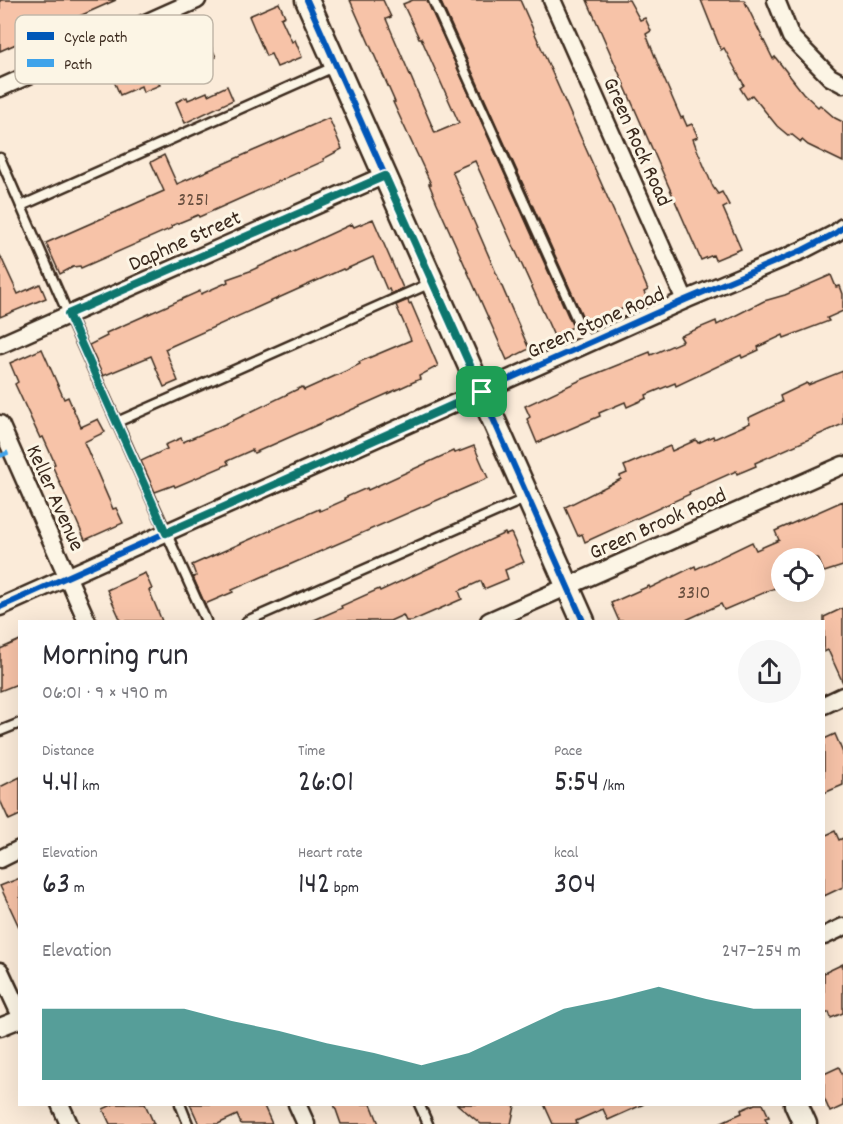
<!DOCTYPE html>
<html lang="en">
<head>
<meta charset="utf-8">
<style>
  :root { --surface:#fff; --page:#f7f7f7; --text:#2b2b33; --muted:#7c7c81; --accent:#0f766e }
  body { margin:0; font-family:Dekko,sans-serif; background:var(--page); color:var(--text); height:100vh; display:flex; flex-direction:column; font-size:22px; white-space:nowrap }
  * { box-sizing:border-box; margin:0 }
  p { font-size:20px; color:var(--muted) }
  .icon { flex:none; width:33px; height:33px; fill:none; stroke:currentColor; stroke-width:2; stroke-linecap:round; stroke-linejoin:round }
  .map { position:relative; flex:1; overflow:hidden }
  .details { position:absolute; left:18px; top:620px; width:807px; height:486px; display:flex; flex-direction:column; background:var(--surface); border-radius:0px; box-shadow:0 6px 24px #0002 }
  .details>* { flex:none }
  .tools { position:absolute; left:771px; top:548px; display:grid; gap:12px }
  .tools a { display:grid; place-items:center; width:54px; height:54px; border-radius:50%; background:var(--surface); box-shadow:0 6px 24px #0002; font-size:30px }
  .pin { position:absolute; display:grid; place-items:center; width:51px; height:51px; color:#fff; margin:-26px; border-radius:12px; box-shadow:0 3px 9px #0006 }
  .round { display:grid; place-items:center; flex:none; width:63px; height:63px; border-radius:32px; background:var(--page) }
  .overview { display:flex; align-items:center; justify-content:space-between; height:102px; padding:0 24px }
  h1 { font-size:33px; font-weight:600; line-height:45px }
  .figures { display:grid; grid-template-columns:repeat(3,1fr); gap:9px; height:102px; padding:6px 24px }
  .figures div { display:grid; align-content:center }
  .figures b { font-size:30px; font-weight:600 }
  .figures small { font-size:16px; font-weight:400 }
  .figures p { font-size:16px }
  .chart { height:168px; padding:12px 24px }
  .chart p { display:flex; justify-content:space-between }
  .chart svg { width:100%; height:108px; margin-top:6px; fill:var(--accent); opacity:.7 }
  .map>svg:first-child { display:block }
  .building { fill:#f7c3a8; stroke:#3b2a1e; stroke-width:1.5 }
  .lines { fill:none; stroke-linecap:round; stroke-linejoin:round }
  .lane-casing { stroke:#3b2a1e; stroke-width:13 }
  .street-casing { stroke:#3b2a1e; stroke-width:21 }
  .secondary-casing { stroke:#3b2a1e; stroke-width:27 }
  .lane { stroke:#fcf5e5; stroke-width:8 }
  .street { stroke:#fcf5e5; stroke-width:16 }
  .secondary { stroke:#fcf5e5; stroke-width:22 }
  .quiet { stroke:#3fa3ea; stroke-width:4.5; stroke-dasharray:9 4.5; stroke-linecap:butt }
  .cycleway-casing { stroke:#fcf5e5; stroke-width:10 }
  .cycleway { stroke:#0057b8; stroke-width:6 }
  .route-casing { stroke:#fff; stroke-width:12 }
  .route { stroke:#0f766e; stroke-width:8 }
  .labels { text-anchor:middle; stroke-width:6; stroke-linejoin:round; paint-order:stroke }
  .number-label { font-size:20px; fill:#6a5040 }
  .street-label { font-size:22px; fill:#3b2a1e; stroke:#fcf5e5 }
  .key { fill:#fcf5e5; stroke:#c2b8a9; stroke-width:1.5 }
  .key-label { font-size:16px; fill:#3b2a1e }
</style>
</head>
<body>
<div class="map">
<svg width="843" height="1124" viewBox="0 0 843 1124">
  <rect width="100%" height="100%" fill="#fbebd9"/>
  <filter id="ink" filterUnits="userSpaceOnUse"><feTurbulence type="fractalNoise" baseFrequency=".0167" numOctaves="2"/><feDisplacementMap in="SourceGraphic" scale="12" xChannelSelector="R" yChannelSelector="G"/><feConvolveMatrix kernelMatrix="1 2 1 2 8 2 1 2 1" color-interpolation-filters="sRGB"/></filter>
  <g filter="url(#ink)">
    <g class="building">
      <polygon points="0,0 116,0 0,51"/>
      <polygon points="350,0 383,0 391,17 386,19 435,133 459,123 421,38 419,38 403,4 413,0 427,0 573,327 554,336 475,161 452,171 529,349 507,360 437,203 429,184 431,184 398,113 393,102 395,102"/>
      <polygon points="440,0 520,0 637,264 648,290 644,292 647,298 588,324 587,321 585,322"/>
      <polygon points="587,0 629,0 640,20 645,18 651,31 646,34 662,74 681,118 683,117 687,126 692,124 698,137 693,139 696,147 713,187 718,194 722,192 729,205 723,208 741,249 715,260 713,255 701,260"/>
      <polygon points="701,0 744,0 773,59 775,57 803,93 818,107 820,105 835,118 843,122 843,162 808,145 802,140 801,142 791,134 789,136 777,126 752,95 747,99 740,88 744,85 724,48 721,50"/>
      <polygon points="279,3 285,16 281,18 292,42 295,40 302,57 277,67 271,54 266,56 249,16"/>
      <polygon points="205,33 216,57 176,73 158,82 160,85 143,92 141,86 120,95 110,72 193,34 195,37"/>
      <polygon points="227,86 233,100 185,123 176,102 187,97 188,100 207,92 208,95"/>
      <polygon points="329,118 342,149 323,159 324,161 199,217 198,215 171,226 172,228 81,268 80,266 73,267 60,274 46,243 164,191 151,162 164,155 177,184"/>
      <polygon points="373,219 403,288 391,294 389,289 387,290 373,257 344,270 343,269 165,349 178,381 164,387 151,356 103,376 89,345 107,336 106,333 200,291 201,294 228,282 227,279 250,271 352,224 354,227"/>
      <polygon points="0,255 18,294 40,284 46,298 0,317"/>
      <polygon points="831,275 836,287 840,286 843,294 843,311 827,318 829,321 784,338 783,335 758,347 759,350 742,358 741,355 676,386 675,383 646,395 647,398 627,407 625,402 599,413 600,416 537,443 527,419 530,417 525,406 583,379 650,352 651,355 683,341 680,336 716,321 717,325 764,301 785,295"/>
      <polygon points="408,300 409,304 411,303 438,366 419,376 420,379 387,394 254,453 252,450 227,461 229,464 175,487 174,485 155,492 141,461 167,449 165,445 181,438 183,442 232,421 302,387 304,390 346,371 360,364 359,362 411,340 396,305"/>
      <polygon points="42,349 64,399 68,397 81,427 98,419 105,432 84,442 113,509 116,508 123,523 85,540 52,465 55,464 53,459 43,437 40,438 15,384 18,382 10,363"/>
      <polygon points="843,371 843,424 755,463 756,466 737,474 736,471 689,492 690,494 585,542 582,534 578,536 565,507 621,479 620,476 627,473 624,466 670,446 672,451 696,440 698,443 713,436 714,439 750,423 748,418 782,402 780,396 807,383 808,385"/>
      <polygon points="474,446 488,478 232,590 233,592 205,604 193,577 196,576 192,565 319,509 320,511 345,500 344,498 367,488 368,490 453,451 454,453 461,451"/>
      <polygon points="843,501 843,566 824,572 818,558 782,558 782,585 724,610 721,604 684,621 619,621 611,603 649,586 650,588 695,566 696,569 752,542 756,550 779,540 775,531"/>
      <polygon points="505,533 506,535 511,533 524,562 505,570 508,579 484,589 481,581 459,591 462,599 412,621 406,621 403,615 390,621 312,621 342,608 341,606 379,589 380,591"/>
      <polygon points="145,573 152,589 149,590 162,621 121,621 107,590"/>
      <polygon points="843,608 843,683 828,650 824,652 824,617"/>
      <polygon points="20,640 20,683 0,691 0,649"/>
      <polygon points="835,734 843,753 843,785 824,793 824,739"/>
      <polygon points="20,777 20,815 9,820 0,800 0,787"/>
      <polygon points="835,831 839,840 843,838 843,887 824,896 824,836"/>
      <polygon points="20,878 20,929 0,886"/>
      <polygon points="843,964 843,1013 831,1018 829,1012 824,1015 824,973"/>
      <polygon points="839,1067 843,1076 843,1106 830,1112 824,1098 824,1074"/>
      <polygon points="114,1104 145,1104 154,1124 110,1124 103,1109"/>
      <polygon points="190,1104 263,1104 272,1124 241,1124 237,1115 218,1124 199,1124"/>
      <polygon points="334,1104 371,1104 379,1124 341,1124"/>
      <polygon points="457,1104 503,1104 515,1106 511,1124 481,1124"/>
      <polygon points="544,1104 644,1104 608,1120 603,1109 576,1121 577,1124 553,1124"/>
      <polygon points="755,1104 763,1104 769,1117 765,1118 768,1124 717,1124 742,1113 741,1110"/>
    </g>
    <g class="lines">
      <defs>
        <g id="lane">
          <polyline points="433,0 588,344"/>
          <polyline points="0,158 68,314 206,621"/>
          <polyline points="21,206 336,66"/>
          <polyline points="117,422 433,282"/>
          <polyline points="247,621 527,498"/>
          <polyline points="0,731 20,723"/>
          <polyline points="180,1104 188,1124"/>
          <polyline points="419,1104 428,1124"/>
        </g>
        <g id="street">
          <polyline points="552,0 685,300"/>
          <polyline points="776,0 791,37 830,77 843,84"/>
          <polyline points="0,88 197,0"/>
          <polyline points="0,345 385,175"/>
          <polyline points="0,424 87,621"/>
          <polyline points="0,607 685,300 803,250 836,233 843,227"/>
          <polyline points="489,621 843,465"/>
          <polyline points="824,705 843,696"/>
          <polyline points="0,859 20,849"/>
          <polyline points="824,936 843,927"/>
          <polyline points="0,971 20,1014"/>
          <polyline points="0,1027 20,1019"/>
          <polyline points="60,1104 69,1124"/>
          <polyline points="297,1104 306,1124"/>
        </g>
        <g id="secondary">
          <polyline points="307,0 583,621"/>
          <polyline points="796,1104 805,1124"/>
        </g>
      </defs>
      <use href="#lane" class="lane-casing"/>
      <use href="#street" class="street-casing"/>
      <use href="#secondary" class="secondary-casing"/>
      <use href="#lane" class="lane"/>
      <use href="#street" class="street"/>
      <use href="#secondary" class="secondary"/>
      <polyline class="quiet" points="0,456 12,451"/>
      <defs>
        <g id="cycleway">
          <polyline points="307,0 583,621"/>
          <polyline points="0,607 685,300 803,250 836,233 843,227"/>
        </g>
      </defs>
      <use href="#cycleway" class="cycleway-casing"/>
      <use href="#cycleway" class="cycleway"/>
    </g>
  </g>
  <g class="lines" filter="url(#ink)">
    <defs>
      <polygon id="route" points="385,176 482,392 166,533 68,314"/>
    </defs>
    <use href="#route" class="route-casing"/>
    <use href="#route" class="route"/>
  </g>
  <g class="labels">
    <g class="number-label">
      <text x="193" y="205">3251</text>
      <text x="694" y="598">3310</text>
    </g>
    <g class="street-label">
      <text transform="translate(639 141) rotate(66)" y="8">Green Rock Road</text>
      <text transform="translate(184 239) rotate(-24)" y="8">Daphne Street</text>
      <text transform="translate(595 321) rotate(-24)" y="8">Green Stone Road</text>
      <text transform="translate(57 497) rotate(66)" y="8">Keller Avenue</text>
      <text transform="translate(657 522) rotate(-24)" y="8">Green Brook Road</text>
    </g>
  </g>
  <rect x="15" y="15" width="198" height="69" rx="9" class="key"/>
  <rect x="27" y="32" width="27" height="8" fill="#0057b8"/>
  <rect x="27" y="59" width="27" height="8" fill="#3fa3ea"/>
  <g class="key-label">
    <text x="64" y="42">Cycle path</text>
    <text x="64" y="69">Path</text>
  </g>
</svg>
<div class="tools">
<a><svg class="icon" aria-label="locate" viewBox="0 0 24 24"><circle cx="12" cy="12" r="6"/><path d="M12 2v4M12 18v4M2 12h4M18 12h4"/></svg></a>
</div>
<div class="pin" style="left:482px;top:392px;background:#1e9e55"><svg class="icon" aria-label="arrive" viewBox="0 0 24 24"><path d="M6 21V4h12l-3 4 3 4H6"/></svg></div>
<section class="details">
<div class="overview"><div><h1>Morning run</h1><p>06:01 · 9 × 490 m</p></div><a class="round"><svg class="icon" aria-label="share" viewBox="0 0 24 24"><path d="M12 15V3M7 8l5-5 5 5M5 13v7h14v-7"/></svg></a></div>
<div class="figures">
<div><p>Distance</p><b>4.41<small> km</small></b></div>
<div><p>Time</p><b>26:01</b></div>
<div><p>Pace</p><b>5:54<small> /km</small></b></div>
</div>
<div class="figures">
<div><p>Elevation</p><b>63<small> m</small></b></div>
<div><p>Heart rate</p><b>142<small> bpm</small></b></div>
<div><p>kcal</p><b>304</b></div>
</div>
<div class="chart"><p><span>Elevation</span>247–254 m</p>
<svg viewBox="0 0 160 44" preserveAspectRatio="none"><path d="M0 44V15L10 15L20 15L30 15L40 20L50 24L60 29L70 33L80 38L90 33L100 24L110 15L120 11L130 6L140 11L150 15L160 15V44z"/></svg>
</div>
</section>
</div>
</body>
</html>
